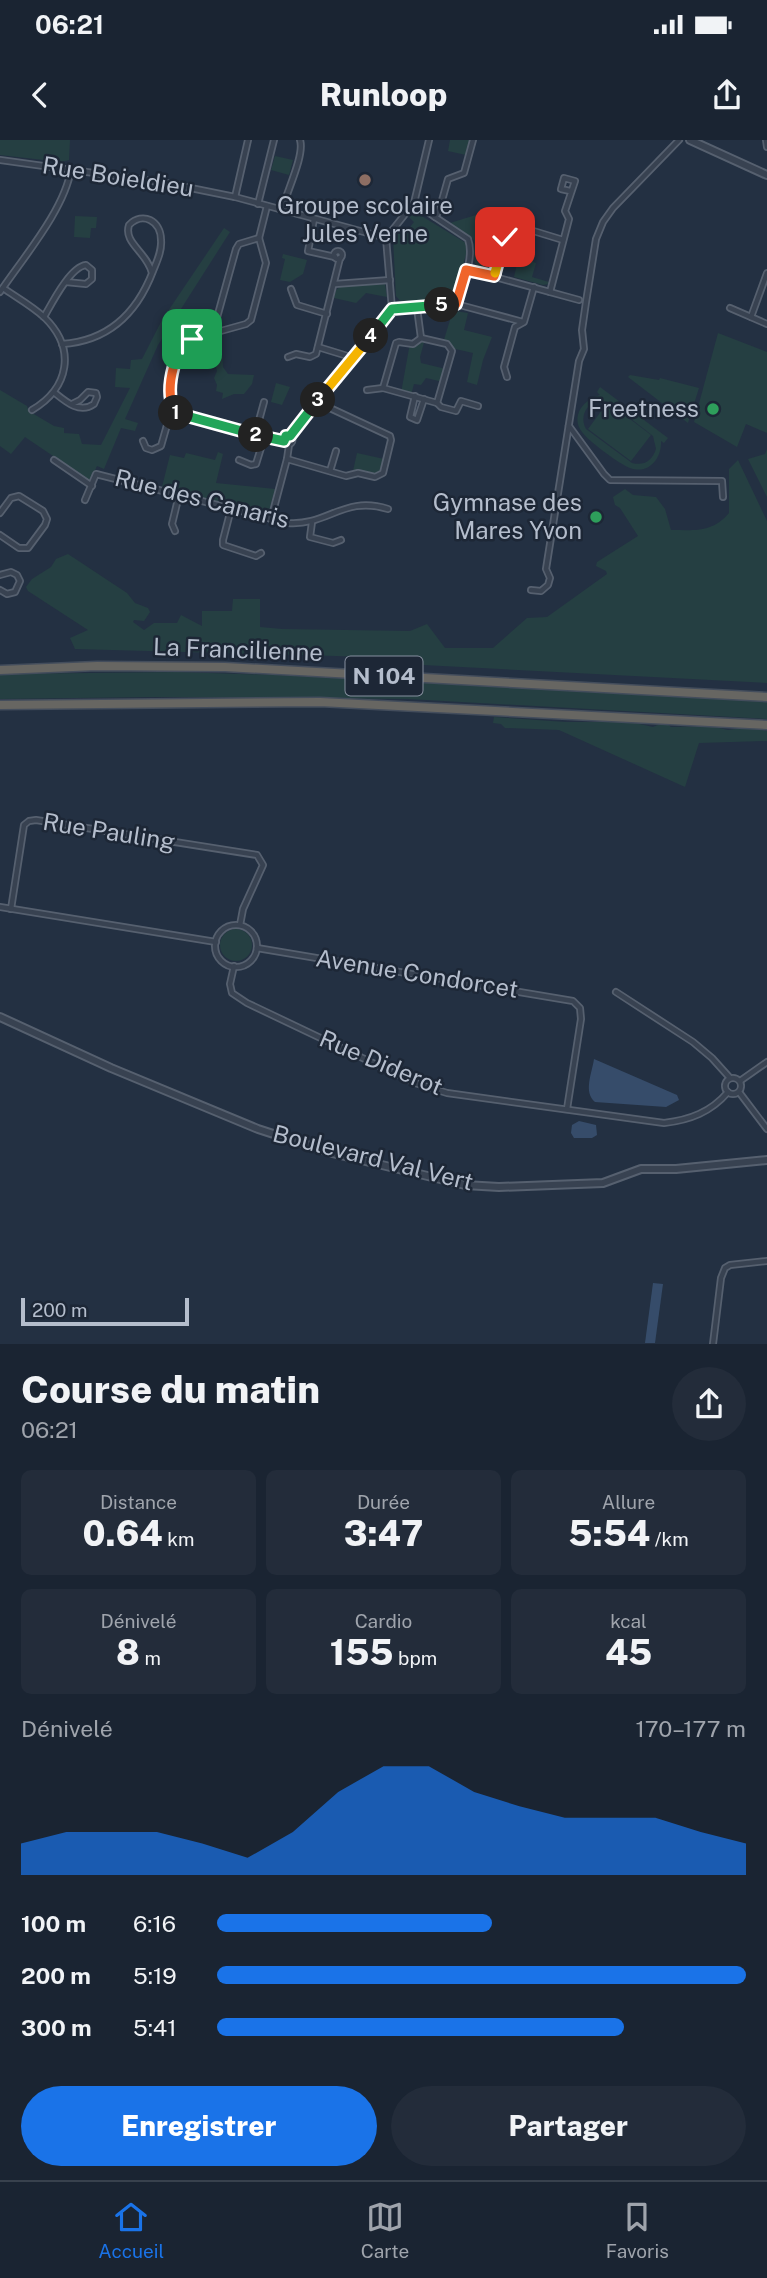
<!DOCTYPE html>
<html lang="fr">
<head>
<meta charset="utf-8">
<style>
  :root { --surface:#1a2432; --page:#232c3a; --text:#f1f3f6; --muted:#9fa4ac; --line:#38414d; --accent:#1a73e8 }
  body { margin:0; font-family:"Public Sans",sans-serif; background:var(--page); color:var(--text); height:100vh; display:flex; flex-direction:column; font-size:26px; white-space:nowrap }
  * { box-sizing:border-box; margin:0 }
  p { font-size:23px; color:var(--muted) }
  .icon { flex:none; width:38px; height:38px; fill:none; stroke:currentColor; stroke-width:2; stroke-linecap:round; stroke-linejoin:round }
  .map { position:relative; height:1204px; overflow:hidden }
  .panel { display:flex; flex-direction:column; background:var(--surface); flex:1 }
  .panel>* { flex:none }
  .scale { position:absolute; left:21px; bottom:18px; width:168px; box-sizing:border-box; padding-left:7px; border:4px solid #b4bdcc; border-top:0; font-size:19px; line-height:24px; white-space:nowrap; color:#b4bdcc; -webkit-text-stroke:5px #1d2736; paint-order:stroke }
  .pin { position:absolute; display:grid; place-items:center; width:60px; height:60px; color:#fff; margin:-30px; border-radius:14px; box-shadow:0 4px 10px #0006 }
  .km { position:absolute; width:35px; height:35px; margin:-18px; border-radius:50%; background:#222; color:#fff; font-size:19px; line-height:35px; text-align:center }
  .round { display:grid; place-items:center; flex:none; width:74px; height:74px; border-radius:37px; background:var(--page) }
  .head { display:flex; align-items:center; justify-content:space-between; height:119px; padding:0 21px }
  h1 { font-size:38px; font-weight:800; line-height:52px }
  .figures { display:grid; grid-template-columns:repeat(3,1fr); gap:10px; height:119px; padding:7px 21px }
  .figures div { display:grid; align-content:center; border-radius:10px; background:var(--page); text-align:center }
  .figures b { font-size:35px; font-weight:800 }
  .figures small { font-size:19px; font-weight:400 }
  .figures p { font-size:19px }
  .chart { height:196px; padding:14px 21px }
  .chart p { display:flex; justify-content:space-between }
  .chart svg { width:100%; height:126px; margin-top:7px; fill:var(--accent); opacity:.7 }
  .action { display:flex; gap:14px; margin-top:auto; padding:14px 21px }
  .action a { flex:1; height:80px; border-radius:42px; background:var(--accent); color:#fff; font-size:28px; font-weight:800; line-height:80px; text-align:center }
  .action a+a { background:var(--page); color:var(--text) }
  ul { padding:0 21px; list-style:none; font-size:23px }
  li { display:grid; grid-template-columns:112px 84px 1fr; align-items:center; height:52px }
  li i { height:18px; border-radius:9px; background:var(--accent) }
  .status { display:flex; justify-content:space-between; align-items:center; height:49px; padding:0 35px; background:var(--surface); direction:ltr }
  .status svg { height:19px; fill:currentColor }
  header { display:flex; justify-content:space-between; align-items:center; height:91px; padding:0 21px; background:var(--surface); font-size:32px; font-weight:800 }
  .dock { display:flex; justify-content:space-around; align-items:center; height:98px; border-top:2px solid var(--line); background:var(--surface); font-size:19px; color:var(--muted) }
  .dock a { display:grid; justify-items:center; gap:4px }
  .dock .selected { color:var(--accent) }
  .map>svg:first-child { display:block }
  .green { fill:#253f42; fill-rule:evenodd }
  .water { fill:#364c6a }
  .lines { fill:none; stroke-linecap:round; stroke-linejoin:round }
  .minor-casing { stroke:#56606f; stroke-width:8 }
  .tertiary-casing { stroke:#56606f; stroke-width:10 }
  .trunk-casing { stroke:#434d5c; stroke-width:11 }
  .minor { stroke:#384251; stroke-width:4.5 }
  .tertiary { stroke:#384251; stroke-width:6 }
  .trunk { stroke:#676662; stroke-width:8 }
  .split-1-casing { stroke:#fff; stroke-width:14 }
  .split-2-casing { stroke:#fff; stroke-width:14 }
  .split-3-casing { stroke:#fff; stroke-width:14 }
  .split-4-casing { stroke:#fff; stroke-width:14 }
  .split-5-casing { stroke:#fff; stroke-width:14 }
  .split-6-casing { stroke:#fff; stroke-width:14 }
  .split-7-casing { stroke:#fff; stroke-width:14 }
  .split-1 { stroke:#f0652b; stroke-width:9 }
  .split-2 { stroke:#22a559; stroke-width:9 }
  .split-3 { stroke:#22a559; stroke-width:9 }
  .split-4 { stroke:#f5b400; stroke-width:9 }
  .split-5 { stroke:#22a559; stroke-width:9 }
  .split-6 { stroke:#f0652b; stroke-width:9 }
  .split-7 { stroke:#f5b400; stroke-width:9 }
  .education-dot { fill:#8d6e63; stroke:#1d2736; stroke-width:2.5 }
  .leisure-dot { fill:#2e9e5b; stroke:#1d2736; stroke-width:2.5 }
  .labels { text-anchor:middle; stroke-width:5; stroke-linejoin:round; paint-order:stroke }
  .shield { fill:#1d2736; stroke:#87909f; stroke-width:2 }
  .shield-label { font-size:23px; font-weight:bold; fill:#b4bdcc }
  .street-label { font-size:24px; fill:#b4bdcc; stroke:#1d2736 }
  .poi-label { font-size:24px; fill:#b4bdcc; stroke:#1d2736; text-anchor:end }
</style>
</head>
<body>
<div class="status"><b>06:21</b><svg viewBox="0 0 49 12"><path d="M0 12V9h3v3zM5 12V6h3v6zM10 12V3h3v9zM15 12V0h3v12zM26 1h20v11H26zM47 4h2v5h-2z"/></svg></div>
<header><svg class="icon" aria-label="back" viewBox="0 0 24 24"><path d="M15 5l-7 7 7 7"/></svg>Runloop<svg class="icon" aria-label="share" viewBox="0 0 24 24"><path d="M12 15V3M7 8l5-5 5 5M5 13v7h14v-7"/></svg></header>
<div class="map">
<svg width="767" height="1204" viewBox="0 0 767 1204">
  <rect width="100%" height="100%" fill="#233042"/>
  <g class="green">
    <polygon points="0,0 70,0 69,20 61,22 0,15"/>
    <polygon points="450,0 470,0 466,15 448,11"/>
    <polygon points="275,16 293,20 289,35 271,30"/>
    <path d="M488,68L484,83L482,121L494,124L491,130L476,125C472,119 476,108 474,100L450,83L479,74Z"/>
    <polygon points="415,72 466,103 467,111 453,160 403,164 396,156 393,98 398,91 404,95 414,82 409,77"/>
    <polygon points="75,76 97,77 96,88 91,88 90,98 74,97"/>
    <polygon points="224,88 230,92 158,205 125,279 138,283 135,291 121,288 104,329 97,326 90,341 25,297 11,314 0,306 0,250 27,266 28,269 32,270 32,273 54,286 64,288 64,293 79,294 82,304 101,305 130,248 115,247 116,228 130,229 131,220 142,219 162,180"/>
    <polygon points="520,111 535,115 533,122 536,123 532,137 549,142 549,144 543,145 514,137"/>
    <polygon points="283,114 307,120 303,134 290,142 280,140 285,119 282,118"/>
    <polygon points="385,144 387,157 366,153 356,163 334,158 336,150 341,146"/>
    <polygon points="449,170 468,173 464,190 492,197 483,220 477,245 467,242 473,213 451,208 443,203 450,180"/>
    <polygon points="718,193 767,212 767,293 746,284 737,307 694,282"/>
    <polygon points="425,199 420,217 421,223 446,229 443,242 426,238 421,245 414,244 411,255 401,253 410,203"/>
    <polygon points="213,215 222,215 223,227 228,234 254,235 252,244 244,254 234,254 222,259 223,253 216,251 217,245 214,238 217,231"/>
    <polygon points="630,235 659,240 660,238 699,248 688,283 628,237"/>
    <polygon points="276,243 290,247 282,265 271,262"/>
    <path d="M600,247L668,298L664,303L661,301C662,318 649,335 630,328C621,325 588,301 582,292C570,276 584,259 600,255L597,252ZM598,261L608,262L588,289L631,321L651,295L609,263L612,264L653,296L656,309C652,321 644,326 632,323L586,289C580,277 585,265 598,261Z"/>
    <polygon points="767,309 767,357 748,319 765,314"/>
    <polygon points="218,312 223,314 216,343 275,349 268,375 162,347 170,315 184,318 186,313 215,320"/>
    <polygon points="357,313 384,319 379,334 353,331"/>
    <path d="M738,320L767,381V543L423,525L408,518L75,509L70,498L88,490L28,451L26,447L32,439L51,427L56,419L68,414L127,453L135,463L148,468L150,472L144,481L134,480L133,482L144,490L154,483H177L181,475L202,486V471H232L233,459H260V487L282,489L410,491L427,484L445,508H493L527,478L547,477L607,434L606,431L596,426L597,422L638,396L620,368L615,365L613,357L625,349L633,355L656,357L665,369L671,390C695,390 712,393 729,373V329Z"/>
    <polygon points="177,532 276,535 767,560 767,579 408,559 151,557 0,559 0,534"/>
    <polygon points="494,577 566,582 631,582 653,587 665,582 671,587 711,586 728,590 749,587 767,591 767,601 699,603 685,647 559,590 505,588 501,584 493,583"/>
    <circle cx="236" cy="805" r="16"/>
  </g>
  <g class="water">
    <path d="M594,919L677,955L679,960L666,967L595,962C583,952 592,933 594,919Z"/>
    <polygon points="579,981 596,985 597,995 592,998 574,998 571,993 572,985"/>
    <polygon points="653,1143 663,1144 655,1203 645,1203"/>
  </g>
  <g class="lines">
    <defs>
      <g id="minor">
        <polyline points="766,0 767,7"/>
        <polyline points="0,20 166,43 235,57 386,98"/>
        <polyline points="235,57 248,0"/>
        <path d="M414,63L468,99C475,118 462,145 456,164L392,169L386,98Z"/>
        <polyline points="414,63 429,0"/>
        <polyline points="258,64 274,0"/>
        <path d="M282,70C286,53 305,15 300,0"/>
        <polyline points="435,77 439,71 448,39 464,33 473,0"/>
        <polyline points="314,79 308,111 335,117"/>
        <polyline points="505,97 501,87 503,80 506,79 517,86 563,100"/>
        <polyline points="259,98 266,123 251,180 246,184 192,199 181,207 169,251 173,271 181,276 284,301"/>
        <polyline points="259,98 267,66"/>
        <circle cx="338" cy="115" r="4"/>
        <polyline points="466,129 579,160"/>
        <polyline points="494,136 505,97 512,86 517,86"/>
        <polyline points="335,144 390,140"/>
        <path d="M3,148C16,157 32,166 44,177C77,209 69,248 32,270"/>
        <polyline points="291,149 297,165 327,174"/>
        <path d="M0,152C23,118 65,69 71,29"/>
        <polyline points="550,152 569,79 565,71 575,41 564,38 561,49 570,51"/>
        <polyline points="456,164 523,182"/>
        <polyline points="417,168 421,198"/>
        <polyline points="730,168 767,184"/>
        <path d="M44,177C52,163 70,127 86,125L92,130V139L86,144L66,142"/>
        <polyline points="751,177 767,133"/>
        <polyline points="213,192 236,109 239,104 259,98"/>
        <polygon points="421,198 447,204 452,211 437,263 383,248 396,203 399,202 413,204"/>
        <path d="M62,204C108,201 137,173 153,131C157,121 162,111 161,100C161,81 143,71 129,85C123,103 147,112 152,133"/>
        <polyline points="318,207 354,218"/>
        <polyline points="288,217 296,214 310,217 316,214 340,118"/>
        <polyline points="507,237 504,227 515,187 524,182 534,147"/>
        <polyline points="367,250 383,248"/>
        <path d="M55,253C66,262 80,274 94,264L97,257L96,253L88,252L80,260L72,264"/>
        <polyline points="415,256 410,277 417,280 424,259"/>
        <polyline points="437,263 441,267 456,271 461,261 478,266"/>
        <polyline points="569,286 604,334 610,340 722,341 723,357"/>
        <polyline points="255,295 264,262"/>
        <circle cx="288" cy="300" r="4.5"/>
        <polyline points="290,296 392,169"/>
        <polyline points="143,301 146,308 152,310 161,306 169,278 173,271"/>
        <polyline points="287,319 346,336 358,333 375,337 383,333 391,300 390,296 317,262"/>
        <polyline points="54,320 92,346"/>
        <polyline points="239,320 251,325 256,324 264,298"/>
        <polyline points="330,331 336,311"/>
        <path d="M85,360L96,334L288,383C328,386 344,355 388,369"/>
        <polyline points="231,369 223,400 223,405 256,416 261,413"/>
        <polyline points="0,373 11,358 19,356 43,371 47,379 45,385 28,408 19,408 0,395"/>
        <polyline points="271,379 287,319 289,305"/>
        <polyline points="312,382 310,397 333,403 341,400"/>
        <polyline points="175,391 172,384 179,355"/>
        <polyline points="0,435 11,432 17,435 20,441 15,452 7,454 0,450"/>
        <polyline points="531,450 541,451 548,445 550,438 546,429 579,221 584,209 582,190 586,162 596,99 603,82 613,68 679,0"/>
        <polyline points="0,767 216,802"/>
        <polyline points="11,769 24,685 29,681 36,680 257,715 263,725 243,769 240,785"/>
        <circle cx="236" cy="806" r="21"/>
        <polyline points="257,808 573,861 580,868 581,879 567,969"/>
        <path d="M234,826L230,844L232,853L247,863L415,943L447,953L664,983C690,980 711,972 728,952"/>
        <polyline points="616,852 693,902 712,918 730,938"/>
        <circle cx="733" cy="946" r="8"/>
        <polyline points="740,941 767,922"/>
        <polyline points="739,952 767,989"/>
        <polyline points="713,1204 721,1138 725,1128 730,1125 767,1121"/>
      </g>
      <g id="tertiary">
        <polyline points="690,0 767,35"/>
        <polyline points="0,877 111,928 258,989 332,1013 465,1045 499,1047 603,1043 641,1029 676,1029 767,1020"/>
      </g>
      <g id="trunk">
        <polyline points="0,530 97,526 225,527 767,557"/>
        <polyline points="0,565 320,562 767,585"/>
      </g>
    </defs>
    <use href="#minor" class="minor-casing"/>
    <use href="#tertiary" class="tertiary-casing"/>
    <use href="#trunk" class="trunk-casing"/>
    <use href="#minor" class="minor"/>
    <use href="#tertiary" class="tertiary"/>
    <use href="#trunk" class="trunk"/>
  </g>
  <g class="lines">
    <defs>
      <path id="split-1" d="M176,273C163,256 173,209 192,199"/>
      <polyline id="split-2" points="176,273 256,295"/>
      <polyline id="split-3" points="256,295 284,301 286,296 290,296 318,260"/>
      <polyline id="split-4" points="318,260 371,196"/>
      <polyline id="split-5" points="371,196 392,169 442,165"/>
      <polyline id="split-6" points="442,165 456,164 466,130 494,136 495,133"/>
      <polyline id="split-7" points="495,133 505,97"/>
    </defs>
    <use href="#split-1" class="split-1-casing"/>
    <use href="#split-2" class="split-2-casing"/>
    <use href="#split-3" class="split-3-casing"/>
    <use href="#split-4" class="split-4-casing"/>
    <use href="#split-5" class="split-5-casing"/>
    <use href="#split-6" class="split-6-casing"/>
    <use href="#split-7" class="split-7-casing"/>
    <use href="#split-1" class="split-1"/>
    <use href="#split-2" class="split-2"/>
    <use href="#split-3" class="split-3"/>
    <use href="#split-4" class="split-4"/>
    <use href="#split-5" class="split-5"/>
    <use href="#split-6" class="split-6"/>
    <use href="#split-7" class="split-7"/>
  </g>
  <circle class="education-dot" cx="365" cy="40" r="7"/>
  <g class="leisure-dot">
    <circle cx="713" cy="269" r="7"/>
    <circle cx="596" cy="377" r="7"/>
  </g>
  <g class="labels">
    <rect class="shield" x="345.5" y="516.5" width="77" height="39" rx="5"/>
    <g class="shield-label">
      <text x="384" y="544">N 104</text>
    </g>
    <g class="street-label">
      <text transform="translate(118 37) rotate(9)" y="8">Rue Boieldieu</text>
      <text transform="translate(202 359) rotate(14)" y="8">Rue des Canaris</text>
      <text transform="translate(238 510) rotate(2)" y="8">La Francilienne</text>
      <text transform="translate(109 692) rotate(9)" y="8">Rue Pauling</text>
      <text transform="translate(417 834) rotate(9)" y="8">Avenue Condorcet</text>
      <text transform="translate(381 923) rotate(23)" y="8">Rue Diderot</text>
      <text transform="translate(373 1018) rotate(14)" y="8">Boulevard Val Vert</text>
    </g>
    <g class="poi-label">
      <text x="365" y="74" text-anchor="middle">Groupe scolaire<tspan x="365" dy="28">Jules Verne</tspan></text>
      <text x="699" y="277">Freetness</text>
      <text x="582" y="371">Gymnase des<tspan x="582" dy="28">Mares Yvon</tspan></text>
    </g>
  </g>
</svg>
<div class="scale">200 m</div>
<div class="pin" style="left:192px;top:199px;background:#1e9e55"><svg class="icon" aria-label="arrive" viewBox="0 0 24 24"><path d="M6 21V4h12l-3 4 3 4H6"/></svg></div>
<div class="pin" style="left:505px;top:97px;background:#d93025"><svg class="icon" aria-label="check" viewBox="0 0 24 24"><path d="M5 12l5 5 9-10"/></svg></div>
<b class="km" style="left:176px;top:273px">1</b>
<b class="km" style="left:256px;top:295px">2</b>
<b class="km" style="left:318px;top:260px">3</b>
<b class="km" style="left:371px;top:196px">4</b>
<b class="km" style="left:442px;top:165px">5</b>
</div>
<section class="panel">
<div class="head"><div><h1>Course du matin</h1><p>06:21</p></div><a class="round"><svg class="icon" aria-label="share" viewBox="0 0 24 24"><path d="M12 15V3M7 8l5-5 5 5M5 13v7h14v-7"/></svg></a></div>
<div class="figures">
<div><p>Distance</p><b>0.64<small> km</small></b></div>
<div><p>Durée</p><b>3:47</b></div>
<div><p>Allure</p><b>5:54<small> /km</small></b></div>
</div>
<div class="figures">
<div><p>Dénivelé</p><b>8<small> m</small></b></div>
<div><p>Cardio</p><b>155<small> bpm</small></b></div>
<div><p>kcal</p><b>45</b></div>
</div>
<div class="chart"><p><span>Dénivelé</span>170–177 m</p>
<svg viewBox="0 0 160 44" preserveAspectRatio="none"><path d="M0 44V33L10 29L20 29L30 29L40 33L50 38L60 29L70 15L80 6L90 6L100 15L110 20L120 24L130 24L140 24L150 29L160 33V44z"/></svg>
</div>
<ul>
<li><b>100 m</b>6:16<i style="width:52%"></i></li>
<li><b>200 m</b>5:19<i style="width:100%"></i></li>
<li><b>300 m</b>5:41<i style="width:77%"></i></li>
</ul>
<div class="action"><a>Enregistrer</a><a>Partager</a></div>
</section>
<nav class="dock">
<a class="selected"><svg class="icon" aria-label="home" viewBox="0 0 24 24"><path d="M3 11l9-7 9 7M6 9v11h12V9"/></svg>Accueil</a>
<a><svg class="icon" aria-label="map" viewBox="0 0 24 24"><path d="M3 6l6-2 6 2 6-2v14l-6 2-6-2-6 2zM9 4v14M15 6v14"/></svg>Carte</a>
<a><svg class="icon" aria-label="saved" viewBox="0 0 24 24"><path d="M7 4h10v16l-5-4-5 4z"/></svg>Favoris</a>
</nav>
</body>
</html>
